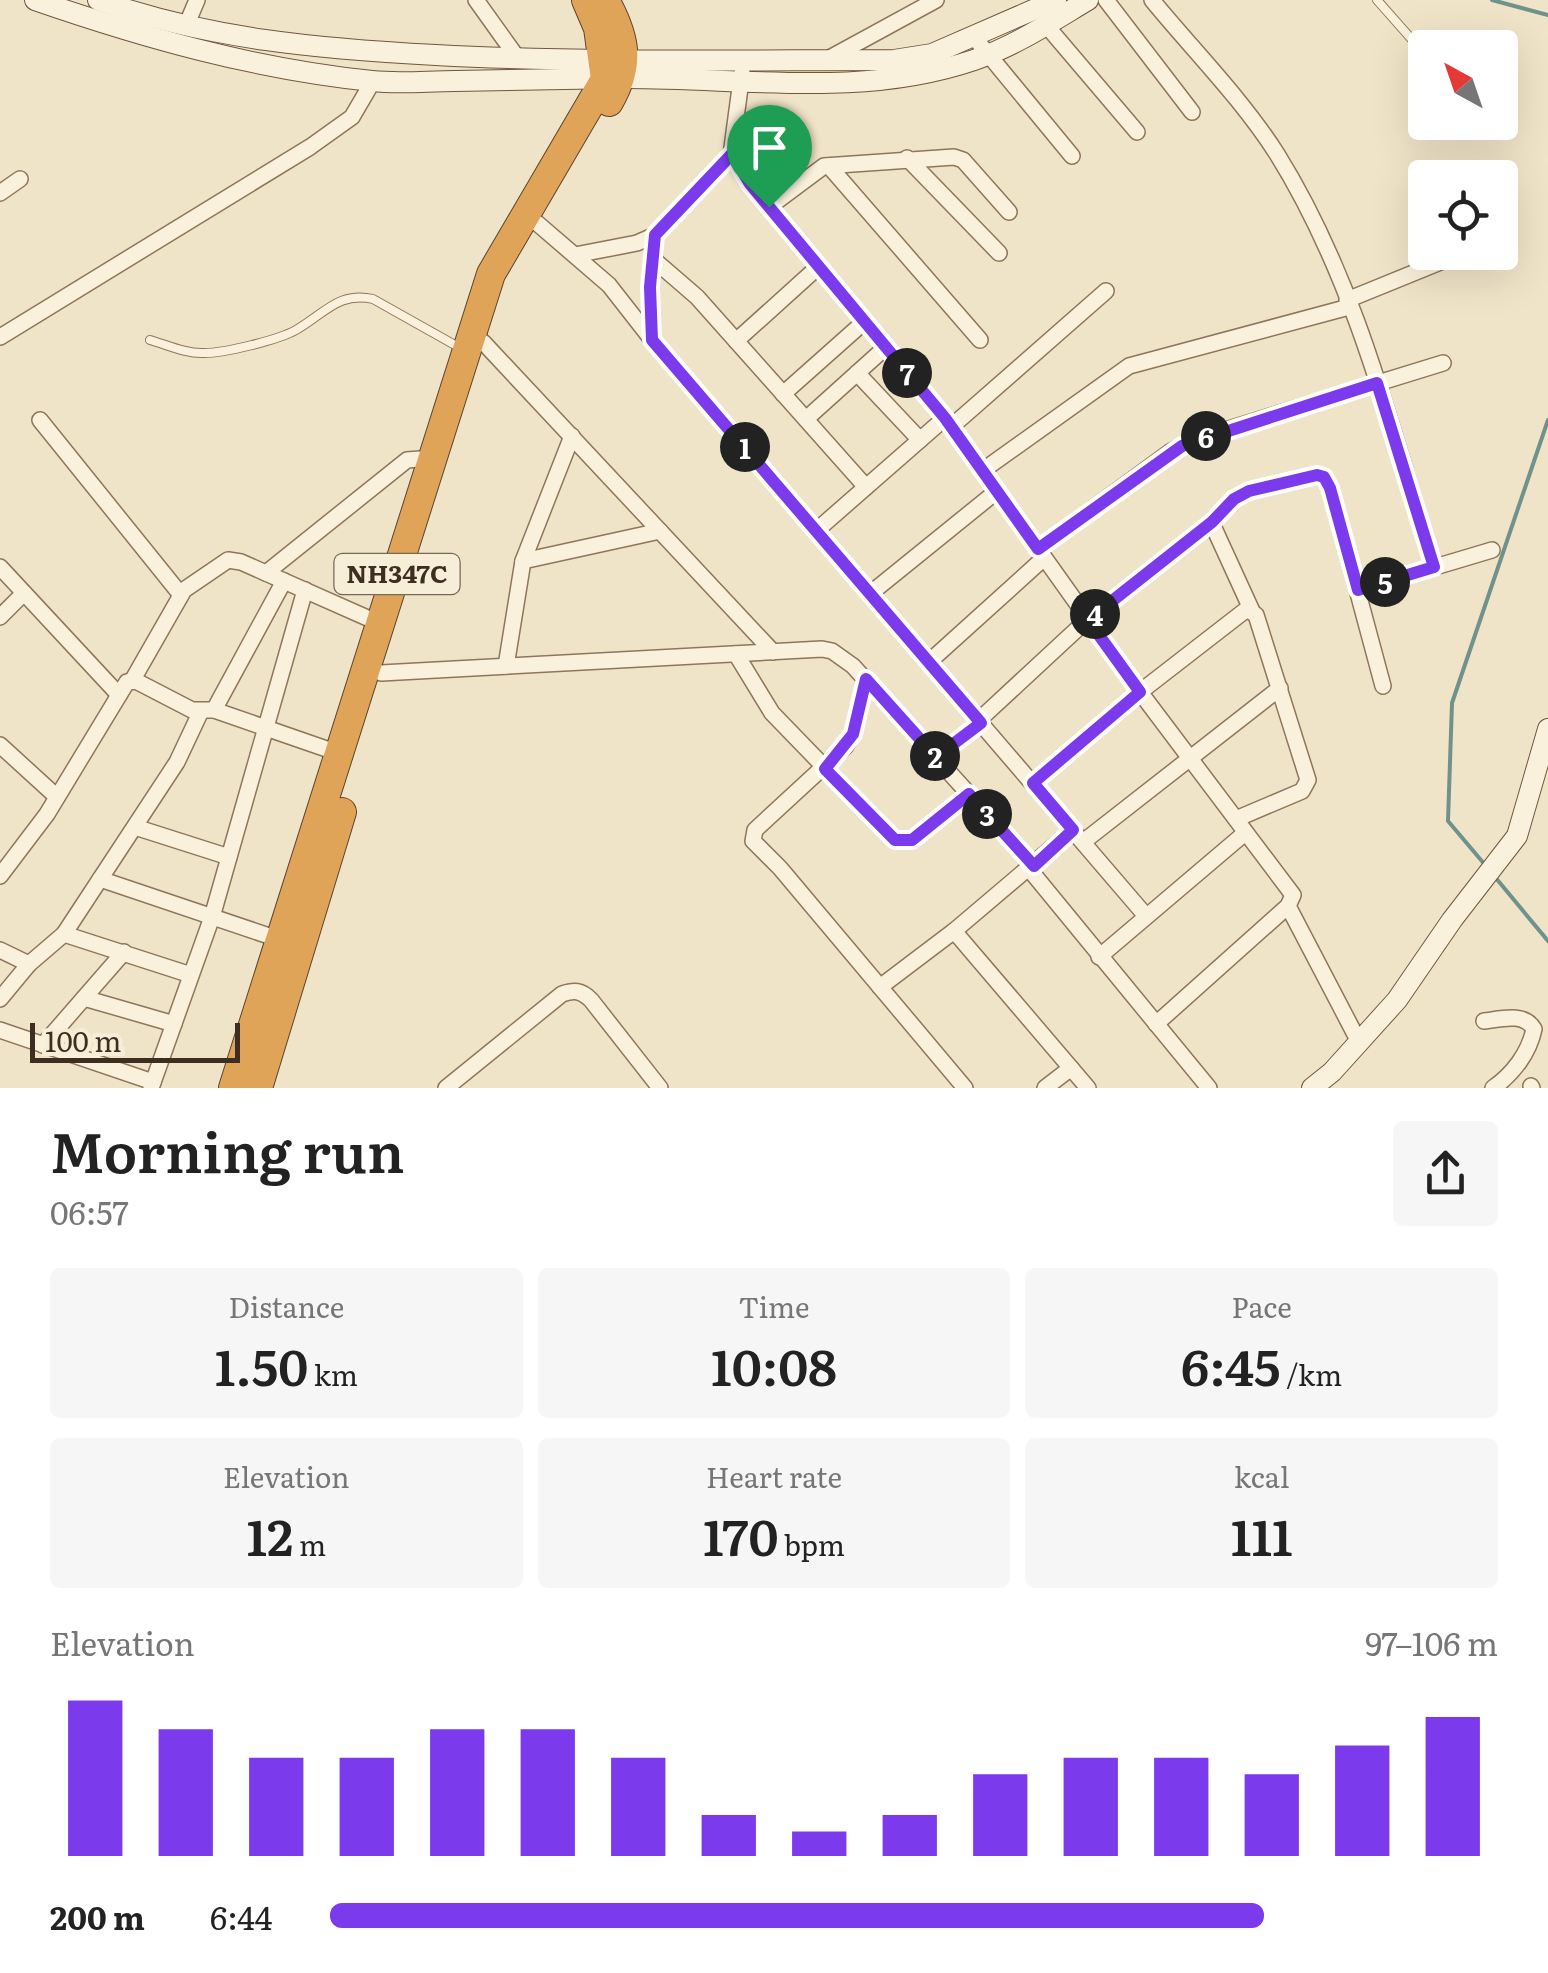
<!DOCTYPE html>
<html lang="en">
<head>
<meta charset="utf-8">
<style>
  :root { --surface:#fff; --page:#f6f6f6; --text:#222; --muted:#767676; --accent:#7c3aed }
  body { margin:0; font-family:Literata,serif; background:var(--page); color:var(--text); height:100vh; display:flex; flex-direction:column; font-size:38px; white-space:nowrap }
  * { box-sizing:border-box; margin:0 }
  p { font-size:32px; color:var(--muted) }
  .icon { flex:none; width:55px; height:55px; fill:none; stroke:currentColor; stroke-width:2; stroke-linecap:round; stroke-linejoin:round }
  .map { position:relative; height:1088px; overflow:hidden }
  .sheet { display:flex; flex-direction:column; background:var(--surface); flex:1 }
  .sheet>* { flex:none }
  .needle { width:65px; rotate:320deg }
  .tools { position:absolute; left:1408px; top:30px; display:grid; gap:20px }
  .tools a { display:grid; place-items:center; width:110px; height:110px; border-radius:10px; background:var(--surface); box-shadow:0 10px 40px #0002; font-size:50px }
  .scale { position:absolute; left:30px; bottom:25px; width:210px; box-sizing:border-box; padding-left:10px; border:5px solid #3d2e20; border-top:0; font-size:28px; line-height:35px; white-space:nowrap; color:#3d2e20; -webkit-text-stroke:8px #f7eed8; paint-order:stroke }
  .pin { position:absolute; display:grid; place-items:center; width:85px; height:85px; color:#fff; margin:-102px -42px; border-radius:50% 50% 50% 0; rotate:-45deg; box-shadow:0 0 10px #0007 }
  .pin .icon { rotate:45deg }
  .km { position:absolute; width:50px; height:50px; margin:-25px; border-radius:50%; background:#222; color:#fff; font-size:28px; line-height:50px; text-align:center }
  .round { display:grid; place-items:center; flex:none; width:105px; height:105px; border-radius:10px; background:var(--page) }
  .summary { display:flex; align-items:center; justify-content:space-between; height:170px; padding:0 50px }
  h1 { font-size:55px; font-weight:600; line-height:75px }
  .stats { display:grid; grid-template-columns:repeat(3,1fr); gap:15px; height:170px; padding:10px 50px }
  .stats div { display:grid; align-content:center; border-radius:10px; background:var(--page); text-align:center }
  .stats b { font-size:50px; font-weight:600 }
  .stats small { font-size:28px; font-weight:400 }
  .stats p { font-size:28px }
  .chart { height:280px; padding:20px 50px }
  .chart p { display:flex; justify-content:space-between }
  .chart svg { width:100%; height:180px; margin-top:10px; stroke:var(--accent); stroke-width:6 }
  ul { padding:0 50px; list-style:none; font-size:32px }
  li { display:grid; grid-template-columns:160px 120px 1fr; align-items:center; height:75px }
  li i { height:25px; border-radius:12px; background:var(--accent) }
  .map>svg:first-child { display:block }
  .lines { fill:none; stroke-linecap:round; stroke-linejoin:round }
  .stream { stroke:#6f938a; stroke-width:4 }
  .lane-casing { stroke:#8d765c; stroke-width:10 }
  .street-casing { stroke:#8d765c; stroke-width:18 }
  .secondary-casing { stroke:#6f573f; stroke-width:22 }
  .highway-casing { stroke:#5b4430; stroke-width:30 }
  .lane { stroke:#faf1dc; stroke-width:8 }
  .street { stroke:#faf1dc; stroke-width:15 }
  .secondary { stroke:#faf1dc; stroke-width:20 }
  .highway { stroke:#e0a458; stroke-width:28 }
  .route-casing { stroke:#fff; stroke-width:20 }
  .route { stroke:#7c3aed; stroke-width:12 }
  .labels { text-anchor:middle; stroke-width:9; stroke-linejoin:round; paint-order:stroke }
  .shield { fill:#f7eed8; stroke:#756857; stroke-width:2.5 }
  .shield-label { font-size:25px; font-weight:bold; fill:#3d2e20 }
</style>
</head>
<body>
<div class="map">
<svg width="1548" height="1088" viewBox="0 0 1548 1088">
  <rect width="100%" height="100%" fill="#f0e4c8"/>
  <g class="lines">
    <g class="stream">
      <polyline points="1492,0 1548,15"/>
      <polyline points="1486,866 1448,821 1452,703 1548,420"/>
      <polyline points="1495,877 1548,941"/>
    </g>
    <defs>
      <g id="lane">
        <polyline points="1377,0 1415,43 1425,64"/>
        <polyline points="1453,122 1457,131"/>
        <path d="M150,340C167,345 187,354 204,353C225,353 278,340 296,330C324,314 339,291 373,299L462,349"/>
      </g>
      <g id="street">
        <polyline points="476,0 519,60"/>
        <polyline points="1106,0 1192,112"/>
        <path d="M1152,0C1193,50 1242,99 1277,154C1355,279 1391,427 1434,567"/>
        <polyline points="1046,25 1137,132"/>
        <polyline points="186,26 197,0"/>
        <polyline points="974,37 1072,156"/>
        <polyline points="826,60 936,0"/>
        <polyline points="742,73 731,155 750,184 945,418 1140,692 1293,895 1288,906 1156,1024"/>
        <polyline points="907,158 999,253"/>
        <polyline points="829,166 980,340"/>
        <polyline points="0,193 20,179"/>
        <polyline points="769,207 824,166 954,157 963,160 1009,212"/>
        <polyline points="537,223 609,285 652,340 1146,916"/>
        <polyline points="575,255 637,243 655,235 731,155"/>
        <polyline points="653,259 697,297 866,487"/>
        <polyline points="1347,300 1465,252"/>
        <polyline points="0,337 310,147 352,117 373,81"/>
        <polyline points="652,340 650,287 653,255"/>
        <polyline points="736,341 818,267"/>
        <polyline points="483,342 773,652"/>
        <polyline points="857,373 920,440"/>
        <polyline points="783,394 864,322"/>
        <polyline points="806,419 886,347"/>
        <polyline points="40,420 181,595"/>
        <polyline points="951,427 1106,291"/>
        <polyline points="982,471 1129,366 1349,307"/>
        <polyline points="1214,528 1252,611"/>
        <polyline points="817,530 945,418"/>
        <polyline points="1038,549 1170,452 1193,440 1443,363"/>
        <polyline points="523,561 660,531"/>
        <polyline points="0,567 119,695"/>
        <polyline points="266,573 407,460 433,458"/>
        <polyline points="1358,590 1492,550"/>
        <polyline points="871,593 997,491"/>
        <polyline points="0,617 24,593"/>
        <polyline points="736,654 772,713 895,840 912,840 969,794"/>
        <polyline points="929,662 1044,558"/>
        <polyline points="506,666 523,561 572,436"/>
        <polyline points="381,673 822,649 832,651 853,666 1034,866"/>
        <polyline points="866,679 853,734 845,747 755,830 753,841 780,868 965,1088"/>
        <polyline points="132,681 184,590 228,560 241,562 381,624"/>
        <polyline points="214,710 284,581"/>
        <polyline points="979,720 1088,619 1211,522 1234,499 1249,491 1317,475 1323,477 1330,489 1383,686"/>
        <polyline points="0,745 57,797"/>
        <polyline points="936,757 981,723"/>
        <polyline points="1033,783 1140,692 1247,609 1256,615 1308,780 1302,791 1236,819"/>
        <polyline points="135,827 229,857"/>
        <polyline points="1083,842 1280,688"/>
        <polyline points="1030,870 1209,1088"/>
        <polyline points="0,876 47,814 127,682 136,681 192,710 214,710 341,754"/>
        <polyline points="100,879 281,940"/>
        <polyline points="1288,906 1359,1042"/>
        <polyline points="954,931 1088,1088"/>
        <polyline points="64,934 177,762 201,711"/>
        <polyline points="0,950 29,964"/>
        <polyline points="1099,957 1245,833"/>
        <polyline points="880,987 954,931 1073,830"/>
        <polyline points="84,998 174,1024"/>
        <polyline points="0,999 29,964 64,934 191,975"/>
        <path d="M1484,1021C1501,1019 1524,1012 1534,1029C1529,1053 1513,1074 1493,1088"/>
        <polyline points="0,1030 153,1082"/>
        <polyline points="43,1045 124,952"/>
        <polyline points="1531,1086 1532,1088"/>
        <polyline points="151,1088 212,917 305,590"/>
        <path d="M446,1088L562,994C574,990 581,990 591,1000L660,1088"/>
        <polyline points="1045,1088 1071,1068"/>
      </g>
      <g id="secondary">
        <path d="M35,0C145,38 255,69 372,81C399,84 428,81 455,81C511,80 566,79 621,78C740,77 859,99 974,60C1015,46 1051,22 1088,0"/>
        <path d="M98,0C208,39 320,49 436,55C588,63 741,60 894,60L932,54L1056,0"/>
        <polyline points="1312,1088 1332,1072 1397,1000 1452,920 1517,836 1548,729"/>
      </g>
      <g id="highway">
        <path d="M605,0C626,38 631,64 609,102"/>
        <polyline points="233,1088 491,274 605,79 598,28 586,0"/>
        <polyline points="258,1088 342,812"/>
      </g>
    </defs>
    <use href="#lane" class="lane-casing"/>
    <use href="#street" class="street-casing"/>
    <use href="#secondary" class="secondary-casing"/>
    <use href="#highway" class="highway-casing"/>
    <use href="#lane" class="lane"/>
    <use href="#street" class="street"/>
    <use href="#secondary" class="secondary"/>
    <use href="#highway" class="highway"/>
  </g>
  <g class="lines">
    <defs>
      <polygon id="route" points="732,154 750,184 945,418 1038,549 1182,446 1377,383 1434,567 1358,590 1330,488 1324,477 1317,475 1249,491 1234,499 1212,522 1088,620 1140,692 1033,783 1073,830 1034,866 969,794 912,840 895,840 825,769 853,734 866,679 936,757 981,723 652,340 650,287 655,235"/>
    </defs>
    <use href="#route" class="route-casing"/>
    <use href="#route" class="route"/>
  </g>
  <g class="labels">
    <rect class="shield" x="334.5" y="554" width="125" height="40" rx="8"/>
    <g class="shield-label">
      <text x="397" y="583">NH347C</text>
    </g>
  </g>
</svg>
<div class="tools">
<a><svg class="needle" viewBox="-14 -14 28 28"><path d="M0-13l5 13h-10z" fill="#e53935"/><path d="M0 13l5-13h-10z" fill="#767676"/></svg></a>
<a><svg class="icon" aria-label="locate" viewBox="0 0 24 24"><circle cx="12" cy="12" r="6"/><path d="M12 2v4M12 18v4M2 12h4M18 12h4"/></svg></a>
</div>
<div class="scale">100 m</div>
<div class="pin" style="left:769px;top:207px;background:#1e9e55"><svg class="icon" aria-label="arrive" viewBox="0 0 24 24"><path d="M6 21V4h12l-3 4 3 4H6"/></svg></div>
<b class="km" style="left:745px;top:447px">1</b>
<b class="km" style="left:935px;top:756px">2</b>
<b class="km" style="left:987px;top:814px">3</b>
<b class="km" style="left:1095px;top:614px">4</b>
<b class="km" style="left:1385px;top:582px">5</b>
<b class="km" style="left:1206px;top:436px">6</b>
<b class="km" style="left:907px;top:373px">7</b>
</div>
<section class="sheet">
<div class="summary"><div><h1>Morning run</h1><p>06:57</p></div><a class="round"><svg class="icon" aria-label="share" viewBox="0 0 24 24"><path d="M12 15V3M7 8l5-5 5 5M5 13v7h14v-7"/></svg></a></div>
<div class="stats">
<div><p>Distance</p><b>1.50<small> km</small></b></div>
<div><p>Time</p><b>10:08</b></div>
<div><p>Pace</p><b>6:45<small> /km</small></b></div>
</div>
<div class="stats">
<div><p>Elevation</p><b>12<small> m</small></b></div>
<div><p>Heart rate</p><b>170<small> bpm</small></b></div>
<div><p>kcal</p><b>111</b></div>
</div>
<div class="chart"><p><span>Elevation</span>97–106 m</p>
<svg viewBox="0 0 160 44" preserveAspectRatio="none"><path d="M5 44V6M15 44V13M25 44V20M35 44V20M45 44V13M55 44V13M65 44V20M75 44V34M85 44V38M95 44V34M105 44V24M115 44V20M125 44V20M135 44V24M145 44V17M155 44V10"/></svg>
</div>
<ul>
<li><b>200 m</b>6:44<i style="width:80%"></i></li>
</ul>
</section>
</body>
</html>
